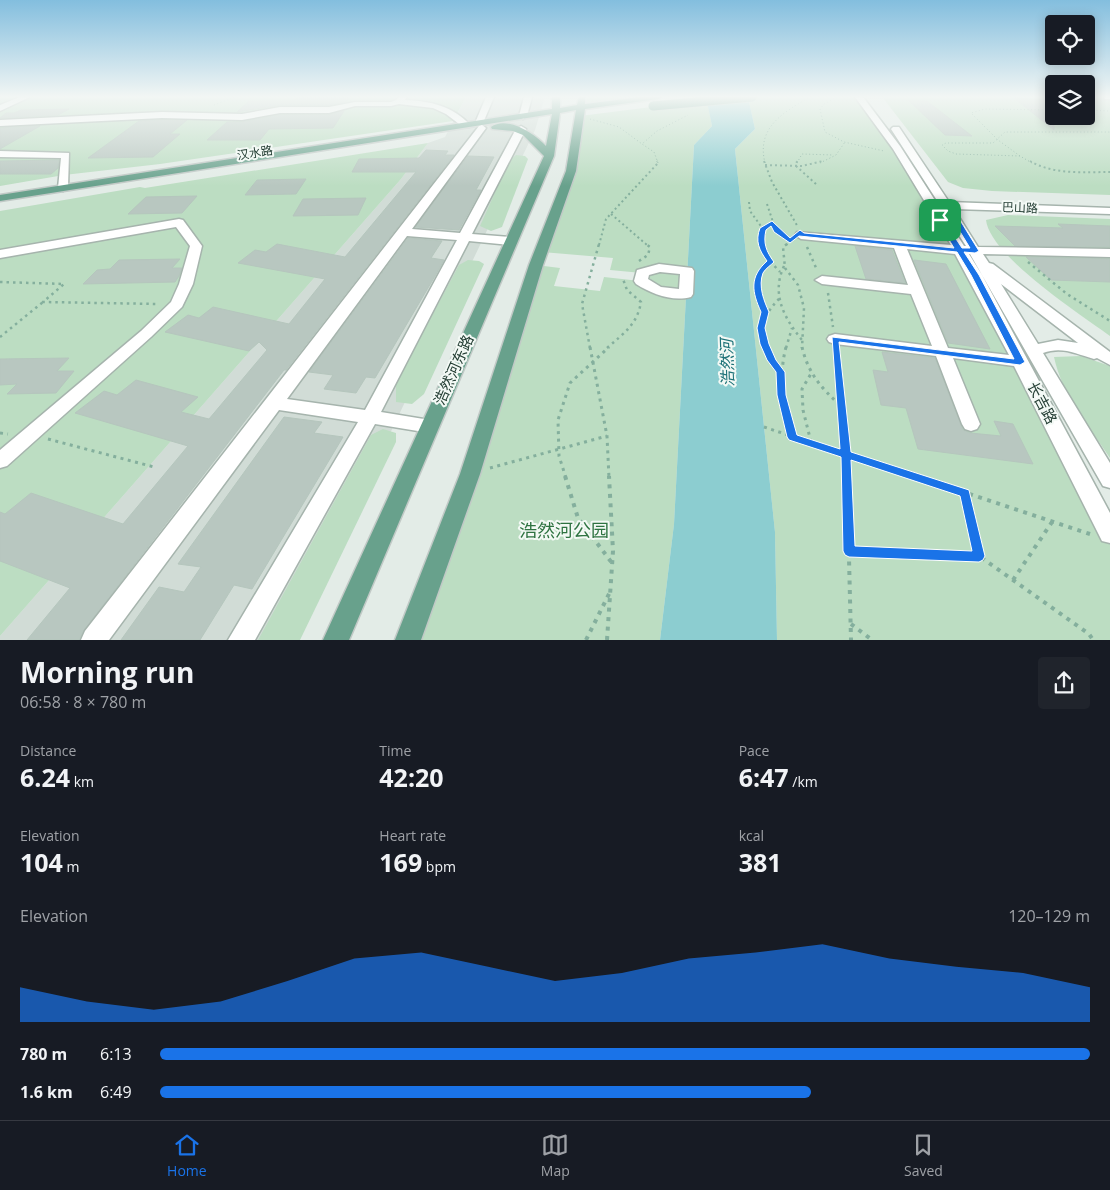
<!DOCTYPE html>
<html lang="en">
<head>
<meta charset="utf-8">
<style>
  :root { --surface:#171b24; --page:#20242c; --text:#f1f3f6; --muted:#9ea1a6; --line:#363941; --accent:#1a73e8 }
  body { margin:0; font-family:"Open Sans","Noto Sans SC",sans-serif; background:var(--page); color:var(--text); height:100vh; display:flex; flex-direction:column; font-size:19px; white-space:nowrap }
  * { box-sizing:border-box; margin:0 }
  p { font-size:16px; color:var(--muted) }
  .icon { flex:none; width:28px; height:28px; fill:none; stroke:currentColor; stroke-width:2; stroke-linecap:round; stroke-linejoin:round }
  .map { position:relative; height:640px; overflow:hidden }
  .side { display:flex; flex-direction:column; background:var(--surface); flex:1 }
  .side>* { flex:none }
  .controls { position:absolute; left:1045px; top:15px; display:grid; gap:10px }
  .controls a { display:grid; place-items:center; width:50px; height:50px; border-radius:5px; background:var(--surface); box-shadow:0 2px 12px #0003; font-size:25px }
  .pin { position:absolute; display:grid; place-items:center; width:42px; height:42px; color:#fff; margin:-21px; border-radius:10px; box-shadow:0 2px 8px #0006 }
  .round { display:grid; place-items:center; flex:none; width:52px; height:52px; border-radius:5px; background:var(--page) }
  .head { display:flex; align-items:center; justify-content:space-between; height:85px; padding:0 20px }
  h1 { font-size:28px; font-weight:700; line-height:38px }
  .metrics { display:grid; grid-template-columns:repeat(3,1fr); gap:8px; height:85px; padding:5px 20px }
  .metrics div { display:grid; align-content:center }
  .metrics b { font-size:25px; font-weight:700 }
  .metrics small { font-size:14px; font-weight:400 }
  .metrics p { font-size:14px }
  .chart { height:140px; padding:10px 20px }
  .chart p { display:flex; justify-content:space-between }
  .chart svg { width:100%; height:90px; margin-top:5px; fill:var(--accent); opacity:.7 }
  ul { padding:0 20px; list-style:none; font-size:16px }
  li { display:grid; grid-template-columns:80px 60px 1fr; align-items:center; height:38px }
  li i { height:12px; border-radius:6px; background:var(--accent) }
  .tab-bar { display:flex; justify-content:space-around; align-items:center; height:70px; border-top:1px solid var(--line); background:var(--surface); font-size:14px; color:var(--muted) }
  .tab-bar a { display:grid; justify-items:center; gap:2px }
  .tab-bar .selected { color:var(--accent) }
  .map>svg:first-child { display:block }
  .built { fill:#d1dcd6 }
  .green { fill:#bcddc2 }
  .water { fill:#8ccdd0 }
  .building { fill:#b8c7c0; stroke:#b5c6bd }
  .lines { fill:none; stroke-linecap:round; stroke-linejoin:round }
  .minor-casing { stroke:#a6b4ad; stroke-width:3 }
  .major-casing { stroke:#c1c9c6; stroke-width:3 }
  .path-far4 { stroke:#84af9d; stroke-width:1; stroke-dasharray:1 2.5; stroke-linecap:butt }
  .path-far3 { stroke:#84af9d; stroke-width:2; stroke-dasharray:2 3; stroke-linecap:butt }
  .path-far2 { stroke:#84af9d; stroke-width:2.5; stroke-dasharray:2.5 4; stroke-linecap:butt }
  .path-far1 { stroke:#84af9d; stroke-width:3; stroke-dasharray:3 4.5; stroke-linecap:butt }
  .path { stroke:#84af9d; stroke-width:4; stroke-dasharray:4 5.5; stroke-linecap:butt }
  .minor { fill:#fff; fill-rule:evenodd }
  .major { fill:#68a18c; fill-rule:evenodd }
  .major-bridge-casing { stroke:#c1c9c6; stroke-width:10; stroke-linecap:butt }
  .major-bridge { stroke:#68a18c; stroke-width:9 }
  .route { fill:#1a73e8; stroke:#fff; fill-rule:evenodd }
  .labels { text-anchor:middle; stroke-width:4; stroke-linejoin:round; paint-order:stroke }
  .far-street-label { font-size:12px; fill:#233d33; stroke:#f3f9f5 }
  .street-label { font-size:15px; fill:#233d33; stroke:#f3f9f5 }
  .water-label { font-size:16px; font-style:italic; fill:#1e7278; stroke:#f3f9f5 }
  .near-park-label { font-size:18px; fill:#2e7341; stroke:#f3f9f5 }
</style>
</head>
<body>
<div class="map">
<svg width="1110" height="640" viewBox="0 0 1110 640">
  <rect width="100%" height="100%" fill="#e3ece7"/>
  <polygon class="built" points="466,97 545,97 535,130 373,469 284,640 0,640 0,636 401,179 428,143 445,137"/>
  <g class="green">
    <polygon points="0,97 466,97 453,121 160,164 64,175 0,186"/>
    <polygon points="583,97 658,97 580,107"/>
    <polygon points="748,97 859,97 863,100 925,195 1110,534 1110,640 777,640 775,532 735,149 755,129"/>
    <polygon points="884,97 1054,97 1054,116 1086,116 1086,97 1110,97 1110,195 992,191 963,188 948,182 883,98"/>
    <polygon points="707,100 712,126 694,145 674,524 660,640 408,640 536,265 560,268 554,286 600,291 604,277 640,281 642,273 610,270 613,258 542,252 571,171 580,116"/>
    <polygon points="428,143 401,179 0,636 0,211 140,187 145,188"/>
    <polygon points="516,155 525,156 528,159 502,227 491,231 480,226 509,161"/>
    <path d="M1008,215L1110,219V336C1081,315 990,256 986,220Z"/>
    <polygon points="468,260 479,261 484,264 424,394 412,404 396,402 396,383 459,265"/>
    <path d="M1081,356L1110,366V458C1089,426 1062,395 1054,357Z"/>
    <polygon points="383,429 396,433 396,442 300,640 258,640 371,435"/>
  </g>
  <polygon class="water" points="706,97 748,97 755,129 735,149 775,532 777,640 660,640 674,524 694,145 712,126"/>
  <g class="building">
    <polygon points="297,97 350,97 346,102 329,105 280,105 237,112 249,101 295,100"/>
    <polygon points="1014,98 1054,100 1054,130"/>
    <polygon points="908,100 927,101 972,136 945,135"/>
    <polygon points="69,109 58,115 0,118 6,113 14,113 21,110"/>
    <polygon points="344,111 333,128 269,129 260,140 207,140 227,122 242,122 280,115 329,115"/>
    <polygon points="162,120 187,120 170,134 180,134 153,157 88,158 139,121"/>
    <polygon points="40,126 0,149 0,128"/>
    <polygon points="426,150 448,151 445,155 454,155 286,370 284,370 84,630 79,640 27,640 70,588 0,561 0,512 5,514 31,493 123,524 188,446 75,413 104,391 117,395 136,380 198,397 181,412 209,419 267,350 259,342 249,351 165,332 188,315 199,318 213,307 289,324 325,279 238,263 255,250 266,252 277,244 345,257 416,172 352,172 359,159 419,158"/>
    <polygon points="468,156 494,157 476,190 481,190 459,230 415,227"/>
    <polygon points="59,160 58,168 51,174 0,174 0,161"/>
    <polygon points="306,179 296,194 245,195 257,180"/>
    <polygon points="197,196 182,213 128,214 146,197"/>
    <polygon points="366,198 358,215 293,216 303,199"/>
    <polygon points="1058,224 1110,226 1110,247 1015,246 995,226 1063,228"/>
    <polygon points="408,238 442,241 431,258 444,260 435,276 375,378 366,377 356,393 324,389 333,375 309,372"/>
    <polygon points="855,246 892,250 905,283 866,279"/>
    <polygon points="1026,257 1110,259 1110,282 1051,280"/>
    <polygon points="180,259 172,268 182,268 179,276 175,282 83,284 97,270 110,269 119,260"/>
    <polygon points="914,260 946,264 990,349 948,343"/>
    <polygon points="882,352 935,358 963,430 970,433 1001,436 994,421 1013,424 1033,464 918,449 906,408 881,405 873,370 888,372"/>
    <polygon points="69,358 57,371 74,371 56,393 7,394 17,384 0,385 0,359"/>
    <polygon points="284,417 322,422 314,433 343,437 252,589 234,585 200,640 121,640 159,587 184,592 201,567 178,564"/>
  </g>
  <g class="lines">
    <defs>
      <g id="minor">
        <polygon points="20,97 30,97 0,111 0,105"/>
        <path d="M399,97H407L405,100C430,101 453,106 470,125L469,127H463L446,114L433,108L399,104L391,106H355L329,113H280L242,120L162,118L0,126V120L162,112L242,114L280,107H329L355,102H391L396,100Z"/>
        <polygon points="486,97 494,97 483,123 482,125 476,125 475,123"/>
        <polygon points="524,97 532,97 527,116 523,119 519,116"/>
        <path d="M855,97H863L900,146L936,202H938L891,129L893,127H899L949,202L1110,208V214L954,209L978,247L1110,249V257L983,254L989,263L993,264L1110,352V365L1097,358L1094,359C1076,354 1062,346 1043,353L1110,463V488L1103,486L970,254H969L982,275L1110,513V543L1102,541L1014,366L953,358L980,424L977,429L971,431L965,429L962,424L936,356L835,344L829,342L827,339L829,336L835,334L932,346L911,294L822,284L815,280L822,276L908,285L894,248L801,239L795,235L797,232L951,245L893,149ZM940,208L942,209L966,246H964ZM907,249L955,254L1009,355L948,348ZM1001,284L1078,343L1058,340L1038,344Z"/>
        <polygon points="1104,97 1110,97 1110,99 1105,99"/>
        <path d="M482,125L486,128L412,229L460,233L516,129L521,126L526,129L472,234L511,237L517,241L511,245L469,241L381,412L436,421L439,426L436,431L430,433L375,424L255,640H228L358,422L279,410L109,640H81L85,631L479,126ZM407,236L457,240L365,410L287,399Z"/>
        <polygon points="0,151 69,153 68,188 63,191 58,188 61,158 0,157"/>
        <polygon points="179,219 183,220 202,246 193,284 182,307 151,337 7,466 0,468 0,450 141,331 171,302 179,284 190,246 176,227 0,258 0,250"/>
        <path d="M659,264L692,268L694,271L693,294L691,297C672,302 652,294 636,284L634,281L637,270ZM660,272L680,274L679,289L661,287L648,279L649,275Z"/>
      </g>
      <path id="major" d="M552,97H560V108L577,105L579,97H585V104L641,97H662L658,99L585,109L576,171L543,265L480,474L421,640H395L460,474L529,265L566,171L576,110L560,113L554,156L349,640H323L544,156L523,135L513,131L492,129L491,127C507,115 535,134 546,146L552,114L0,201V195L552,109Z"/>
    </defs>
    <use href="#minor" class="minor-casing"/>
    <use href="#major" class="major-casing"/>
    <g class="path-far4">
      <polyline points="837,97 824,104 820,109 825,132 844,142 884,151"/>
      <polyline points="214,105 235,97"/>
      <polyline points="1086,110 1110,111"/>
      <polyline points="590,119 619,127 642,144"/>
      <polyline points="1020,156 998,140 971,113 985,109 1054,110"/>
      <polyline points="658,163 654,152 642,144 657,131 688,115"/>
      <path d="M765,163C756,127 784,112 810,97"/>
      <polyline points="797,163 802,154 833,155"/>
      <polyline points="820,163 836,155 845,142"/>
      <polyline points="1032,163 1020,156 956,154 948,151 942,145 946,143 993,143 1005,132 1110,132"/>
    </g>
    <g class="path-far3">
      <polyline points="764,161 772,182 798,227"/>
      <polyline points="797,161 796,166 816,184"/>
      <path d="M1030,161C1053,175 1085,172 1110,172"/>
      <polyline points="765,165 802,166 823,161"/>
      <polyline points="749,202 750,211 763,229"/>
      <polyline points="767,204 774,225 789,240"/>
      <polyline points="611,214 647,245"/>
      <polyline points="599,245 606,219 658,163 657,161"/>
      <polyline points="763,245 763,229 772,223"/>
      <polyline points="786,245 792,240"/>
    </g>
    <g class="path-far2">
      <polyline points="762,244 767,258 780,272"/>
      <polyline points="787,244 783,247 785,268 798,285 804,308 802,348"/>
      <polyline points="807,247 817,270"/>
      <polyline points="639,261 648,255 650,247 646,244"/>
      <polyline points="1028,262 1067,294 1110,321"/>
      <path d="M784,266C771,294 784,318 802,340"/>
      <polyline points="0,282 64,284 43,302 158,304"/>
      <polyline points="828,293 833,327"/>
      <path d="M765,312C756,293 755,278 770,262"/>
      <polyline points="0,337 43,302"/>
      <polyline points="590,348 582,304 599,244"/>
      <path d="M607,348C624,333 637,325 641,302L627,290L623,279"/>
      <path d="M766,348C758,328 765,313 779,299"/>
      <polyline points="786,348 792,328"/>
    </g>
    <g class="path-far1">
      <polyline points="590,347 607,436 609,478"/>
      <polyline points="766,347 780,372"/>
      <path d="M786,347C778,378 783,406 792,437"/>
      <path d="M802,347C808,373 821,388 841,406"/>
      <polyline points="836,352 847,478"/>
      <polyline points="764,427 918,478"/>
      <polyline points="0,433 8,434"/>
      <polyline points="48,439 154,467"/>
      <polyline points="811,442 803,410 802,389 812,372"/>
      <polyline points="490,468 607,436"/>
      <polyline points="566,478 559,456 558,420 570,383 609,347"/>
    </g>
    <g class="path">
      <polyline points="565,476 578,518 612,563"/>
      <polyline points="847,476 851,640"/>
      <polyline points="915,476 1090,534"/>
      <polyline points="965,493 979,556"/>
      <polyline points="849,551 979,556 1089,634 1093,640"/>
      <polyline points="1013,580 1052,522"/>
      <polyline points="851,624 872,640"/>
      <polyline points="586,640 611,590"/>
      <polyline points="607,640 613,551 609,476"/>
    </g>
    <use href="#minor" class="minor"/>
    <use href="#major" class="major"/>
    <defs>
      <polyline id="major-bridge" points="653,106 752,97"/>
    </defs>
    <use href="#major-bridge" class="major-bridge-casing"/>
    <use href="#major-bridge" class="major-bridge"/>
  </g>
  <linearGradient id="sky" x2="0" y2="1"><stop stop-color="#83bede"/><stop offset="0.52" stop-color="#f2f6f4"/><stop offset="1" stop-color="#f2f6f4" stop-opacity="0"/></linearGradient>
  <rect width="1110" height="186" fill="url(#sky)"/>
  <path class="route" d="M931,203L950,204L979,251L975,253L964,252L979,275L1025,362L1020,365L839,342L851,452L969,490L985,556L983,560L979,562L849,557L845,555L843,551L841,457L789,440L787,437L777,395L776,372L767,360L760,344L757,328L761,312C752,292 749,277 767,261C759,250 755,241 760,228L772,221L790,238L800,230L804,233L954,248L928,205ZM935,207H945L970,248H962ZM771,226L774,232L790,243L799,236L957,252L971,275L1014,359L832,337L840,449L797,435L786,395L785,372L776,360L769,344L765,328L769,312C764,301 758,286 763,273C765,269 771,265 774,262C766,251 763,243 766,230ZM851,460L960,496L972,551L855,546Z"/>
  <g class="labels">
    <g class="far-street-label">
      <text transform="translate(255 153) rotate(-9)" y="4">汉水路</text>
      <text transform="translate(1020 208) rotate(2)" y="4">巴山路</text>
    </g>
    <g class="street-label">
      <text transform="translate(454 370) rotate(-66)" y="5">浩然河东路</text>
      <text transform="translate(1042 403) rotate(62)" y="5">长吉路</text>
    </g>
    <g class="water-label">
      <text transform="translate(727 363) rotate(-92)" y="6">浩然河</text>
    </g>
    <g class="near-park-label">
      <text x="564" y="537">浩然河公园</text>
    </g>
  </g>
</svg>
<div class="controls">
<a><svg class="icon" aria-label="locate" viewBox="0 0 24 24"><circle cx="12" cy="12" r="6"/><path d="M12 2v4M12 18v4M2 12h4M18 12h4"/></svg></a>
<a><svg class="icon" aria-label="layers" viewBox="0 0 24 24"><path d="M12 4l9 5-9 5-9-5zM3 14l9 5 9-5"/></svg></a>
</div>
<div class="pin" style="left:940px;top:220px;background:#1e9e55"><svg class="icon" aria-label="arrive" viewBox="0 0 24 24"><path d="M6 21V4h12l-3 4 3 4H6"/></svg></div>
</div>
<section class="side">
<div class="head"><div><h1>Morning run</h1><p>06:58 · 8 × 780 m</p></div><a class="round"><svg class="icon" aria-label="share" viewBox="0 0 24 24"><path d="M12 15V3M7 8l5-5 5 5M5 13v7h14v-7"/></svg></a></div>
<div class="metrics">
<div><p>Distance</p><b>6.24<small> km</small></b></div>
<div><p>Time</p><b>42:20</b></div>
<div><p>Pace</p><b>6:47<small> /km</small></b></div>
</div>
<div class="metrics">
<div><p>Elevation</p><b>104<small> m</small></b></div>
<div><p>Heart rate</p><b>169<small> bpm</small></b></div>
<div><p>kcal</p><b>381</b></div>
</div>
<div class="chart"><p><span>Elevation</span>120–129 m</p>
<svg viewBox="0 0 160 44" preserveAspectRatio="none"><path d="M0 44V27L10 34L20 38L30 34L40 24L50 13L60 10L70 17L80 24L90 20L100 13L110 10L120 6L130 13L140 17L150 20L160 27V44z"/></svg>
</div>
<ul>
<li><b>780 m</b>6:13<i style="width:100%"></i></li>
<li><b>1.6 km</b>6:49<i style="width:70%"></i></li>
</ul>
</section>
<nav class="tab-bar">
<a class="selected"><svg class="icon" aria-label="home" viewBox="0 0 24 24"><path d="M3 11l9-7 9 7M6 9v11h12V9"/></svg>Home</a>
<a><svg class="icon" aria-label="map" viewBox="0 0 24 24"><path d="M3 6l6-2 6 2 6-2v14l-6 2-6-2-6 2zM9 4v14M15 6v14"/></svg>Map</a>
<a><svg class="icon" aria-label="saved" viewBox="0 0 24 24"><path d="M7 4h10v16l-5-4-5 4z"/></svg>Saved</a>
</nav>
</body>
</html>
